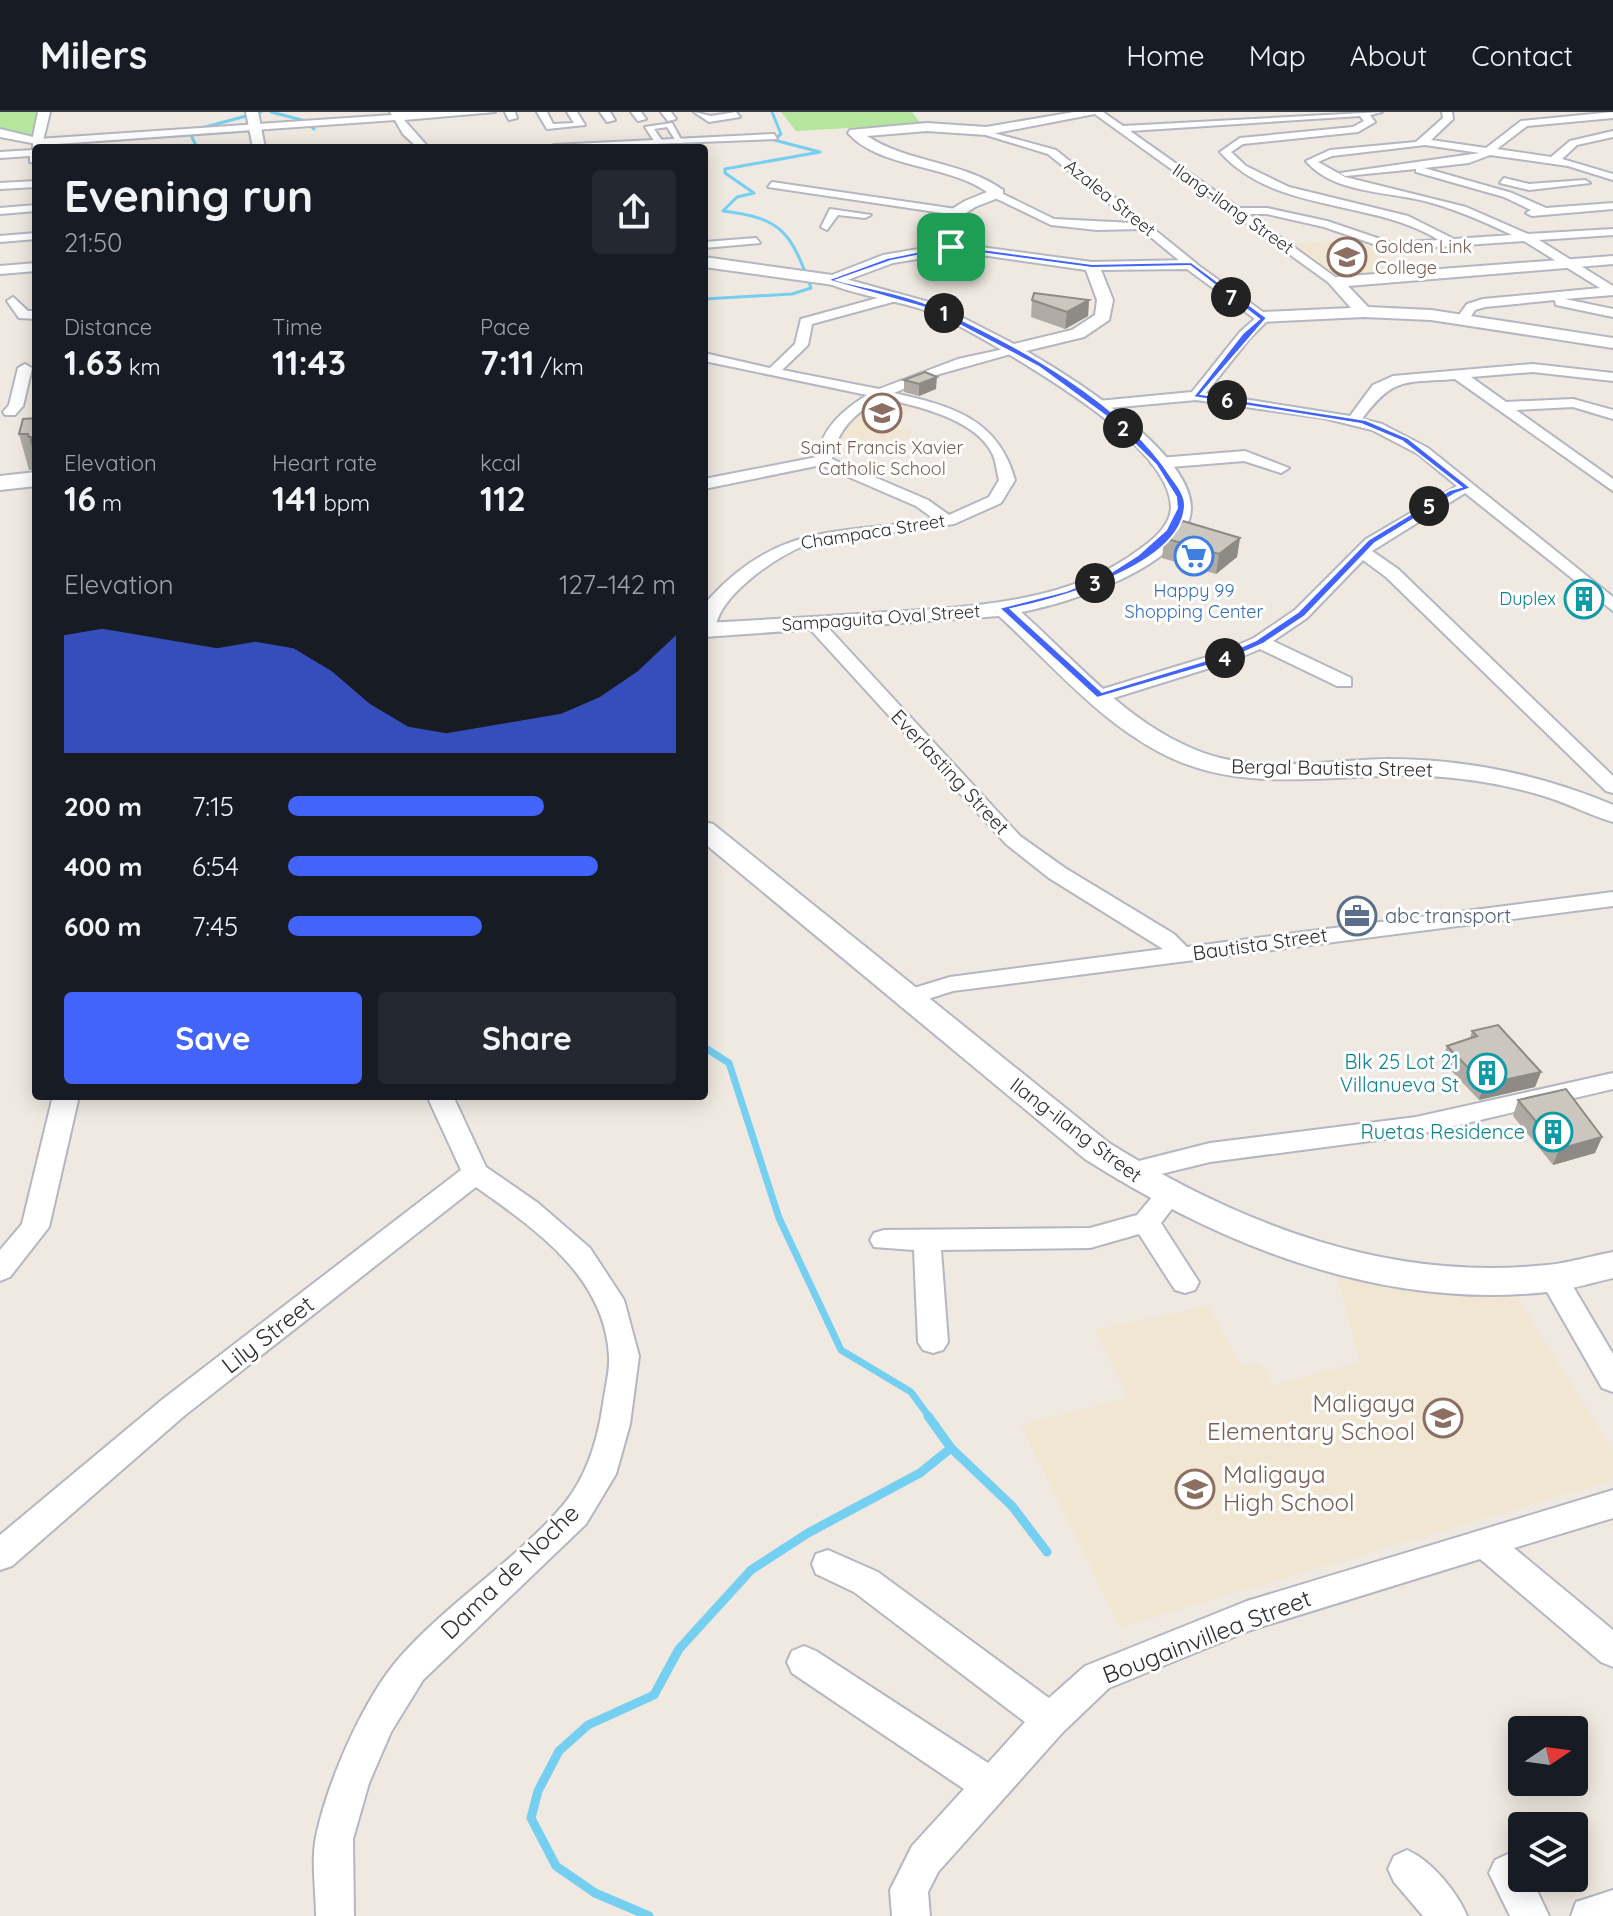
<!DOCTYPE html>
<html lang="en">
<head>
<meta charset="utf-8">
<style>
  :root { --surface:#171b24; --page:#242831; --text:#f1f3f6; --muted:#9ea1a6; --line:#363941; --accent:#4264fb }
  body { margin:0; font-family:Quicksand,sans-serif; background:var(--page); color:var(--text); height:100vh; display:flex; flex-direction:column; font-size:30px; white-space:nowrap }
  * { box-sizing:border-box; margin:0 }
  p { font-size:26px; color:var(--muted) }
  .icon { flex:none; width:44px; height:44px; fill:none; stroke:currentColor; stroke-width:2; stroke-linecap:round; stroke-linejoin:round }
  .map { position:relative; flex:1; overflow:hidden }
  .drawer { position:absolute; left:32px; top:32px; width:676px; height:956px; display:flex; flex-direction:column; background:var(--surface); border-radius:8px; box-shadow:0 4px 20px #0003 }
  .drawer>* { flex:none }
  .needle { width:52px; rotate:77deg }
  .controls { position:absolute; left:1508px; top:1604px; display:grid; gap:16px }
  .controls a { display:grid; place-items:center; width:80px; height:80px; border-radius:8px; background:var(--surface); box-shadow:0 4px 20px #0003; font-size:40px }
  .pin { position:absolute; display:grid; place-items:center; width:68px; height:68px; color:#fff; margin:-34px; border-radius:16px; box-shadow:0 4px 12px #0006 }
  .km { position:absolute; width:40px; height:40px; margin:-20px; border-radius:50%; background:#222; color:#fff; font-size:22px; line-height:40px; text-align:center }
  .round { display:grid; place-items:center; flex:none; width:84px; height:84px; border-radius:8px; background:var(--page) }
  .summary { display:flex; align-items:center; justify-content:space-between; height:136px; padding:0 32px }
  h1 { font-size:44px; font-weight:700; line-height:60px }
  .figures { display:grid; grid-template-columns:repeat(3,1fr); gap:12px; height:136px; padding:8px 32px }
  .figures div { display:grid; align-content:center }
  .figures b { font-size:34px; font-weight:700 }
  .figures small { font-size:22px; font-weight:400 }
  .figures p { font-size:22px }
  .chart { height:224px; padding:16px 32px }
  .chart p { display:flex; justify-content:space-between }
  .chart svg { width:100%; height:144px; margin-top:8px; fill:var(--accent); opacity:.7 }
  .action { display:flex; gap:16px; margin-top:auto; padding:16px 32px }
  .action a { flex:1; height:92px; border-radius:8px; background:var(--accent); color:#fff; font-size:32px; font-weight:700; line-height:92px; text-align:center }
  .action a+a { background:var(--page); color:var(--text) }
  ul { padding:0 32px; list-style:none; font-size:26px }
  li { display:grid; grid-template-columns:128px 96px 1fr; align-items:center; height:60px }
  li i { height:20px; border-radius:10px; background:var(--accent) }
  header { display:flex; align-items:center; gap:48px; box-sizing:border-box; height:112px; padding:0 40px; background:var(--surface); border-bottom:2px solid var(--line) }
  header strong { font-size:38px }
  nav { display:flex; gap:44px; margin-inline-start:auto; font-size:28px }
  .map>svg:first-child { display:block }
  .education { fill:#f0e6d1 }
  .green { fill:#b6e59e }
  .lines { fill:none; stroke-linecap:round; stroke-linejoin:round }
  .stream-far2 { stroke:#75cff0; stroke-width:3 }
  .stream-far1 { stroke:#75cff0; stroke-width:7 }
  .stream { stroke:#75cff0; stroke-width:9 }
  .pedestrian-casing { stroke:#b4b7c1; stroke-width:4 }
  .minor-casing { stroke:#b4b7c1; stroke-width:4 }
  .tertiary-casing { stroke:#b4b7c1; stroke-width:4 }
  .secondary-casing { stroke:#b4b7c1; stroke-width:4 }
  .pedestrian { fill:#fff; fill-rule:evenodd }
  .minor { fill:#fff; fill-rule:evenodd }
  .tertiary { fill:#fff; fill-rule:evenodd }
  .secondary { fill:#fff; fill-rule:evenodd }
  .wall { fill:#afaba4 }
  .shaded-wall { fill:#8e8b86 }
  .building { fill:#cbc7bf; stroke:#8e8b86; stroke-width:2 }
  .route { fill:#4264fb; stroke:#fff; stroke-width:2; fill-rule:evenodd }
  .labels { text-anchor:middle; stroke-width:6; stroke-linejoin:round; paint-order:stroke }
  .far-street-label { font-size:18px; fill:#2e2e2e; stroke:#fff }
  .far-education-label { font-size:18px; fill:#785e54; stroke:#fff; text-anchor:start }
  .far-shop-label { font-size:18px; fill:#366cbe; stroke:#fff }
  .far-culture-label { font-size:18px; fill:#0d838f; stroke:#fff; text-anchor:end }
  .street-label { font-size:20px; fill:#2e2e2e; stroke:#fff }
  .service-label { font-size:20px; fill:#4e5e75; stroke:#fff; text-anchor:start }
  .culture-label { font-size:20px; fill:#0d838f; stroke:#fff; text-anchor:end }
  .near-street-label { font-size:24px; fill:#2e2e2e; stroke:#fff }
  .near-education-label { font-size:24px; fill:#785e54; stroke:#fff; text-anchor:end }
</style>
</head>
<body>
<header>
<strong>Milers</strong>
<nav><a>Home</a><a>Map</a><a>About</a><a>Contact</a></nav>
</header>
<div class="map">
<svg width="1613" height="1804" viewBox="0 0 1613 1804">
  <rect width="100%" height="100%" fill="#efe9e1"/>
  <g class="education">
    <polygon points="1357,127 1406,158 1337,164 1289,132"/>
    <polygon points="879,283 916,291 892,315 912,319 907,328 835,329 845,310"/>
    <polygon points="1335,1157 1513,1178 1613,1339 1613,1368 1120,1515 1021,1313 1128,1286 1095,1218 1208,1194 1241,1254 1259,1250 1273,1273 1360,1250"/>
  </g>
  <g class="green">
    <polygon points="0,0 41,0 34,24 0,18"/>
    <polygon points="781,0 912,0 921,12 796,19"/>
  </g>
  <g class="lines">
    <g class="stream-far2">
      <polyline points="271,0 306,9 314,17"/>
      <polyline points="197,36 191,23 194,18 261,0"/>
      <path d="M704,187L792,182L811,176C791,120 782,106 723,99L737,85L754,81L725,61V57L820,40L774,28L781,22L772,0"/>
    </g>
    <polyline class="stream-far1" points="704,935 729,951 779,1106 841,1238 911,1280 930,1306"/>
    <g class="stream">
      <polyline points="928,1304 951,1336 1012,1394 1047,1440"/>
      <polyline points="649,1804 595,1781 556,1754 531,1706 538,1679 559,1639 588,1613 654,1583 679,1537 751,1458 808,1421 920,1361 951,1336"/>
    </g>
    <defs>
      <polygon id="pedestrian" points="672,11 683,31 677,31 667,15 654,17 663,30 656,32 645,15"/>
      <g id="minor">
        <polygon points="390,0 495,0 404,8 429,36 418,36 403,22 395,8 43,33 36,36 36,51 30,50 30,44 0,46 0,40 33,38 33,30 38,27 392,3"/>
        <polygon points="505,0 515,0 517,6 509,8"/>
        <polygon points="537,0 547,0 553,12 574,11 567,0 577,0 585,13 547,17"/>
        <polygon points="600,0 610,0 615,8 607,10"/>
        <polygon points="631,0 641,0 646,7 638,9"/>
        <polygon points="661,0 671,0 676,7 668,9"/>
        <polygon points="694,0 711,4 736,0 740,5 709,10"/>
        <path d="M1092,0H1103L1123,14L1382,0L1370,3L1375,10L1358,20L1243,32L1231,40L1246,54L1289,75L1408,104L1454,127L1512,123C1487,111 1460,99 1432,91C1393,79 1334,83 1306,49L1330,38L1416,30L1443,6L1442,0H1452L1453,7L1431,28L1486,36L1521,9L1613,0V6L1527,14L1497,37L1551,45L1570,29L1613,19V25L1577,33L1562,47L1613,62V68L1568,54L1490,43L1469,51L1424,56L1512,81L1546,96L1613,91V97L1532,104L1526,101L1531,98L1504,85L1416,60V57L1345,64L1340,61L1480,41L1425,33L1332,44L1318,50L1345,65L1466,95L1528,122L1613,117V123L1539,128L1613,174V183L1565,187L1613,197V205L1556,193L1555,188L1485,195L1475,198L1468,209H1458L1457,206L1467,192L1483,187L1600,176L1524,129L1391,138L1324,115L1267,102H1248L1342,170L1332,173ZM1360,4L1364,9L1353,15L1240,26L1220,40C1275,102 1371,86 1439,128L1392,131L1327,109L1267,96H1239L1130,19Z"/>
        <polygon points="979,17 1056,38 1197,152 1187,155 1141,117 1097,118 1051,113 993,85 993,81 1001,81 1054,107 1133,111 1048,42 979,21"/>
        <polygon points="774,22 777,27 549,36 554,33"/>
        <polygon points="1504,66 1529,72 1585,68 1590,71 1529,78 1500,71"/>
        <polygon points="36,69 36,75 0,77 0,71"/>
        <polygon points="772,70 956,97 962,100 956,103 768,75"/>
        <polygon points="36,93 36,99 0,102 0,96"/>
        <polygon points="830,97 871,103 865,106 838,103 827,118 821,115"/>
        <polygon points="36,121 36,127 0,130 0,124"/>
        <polygon points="756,126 760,131 704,136 704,130"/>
        <polygon points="36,151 36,159 0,162 0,154"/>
        <path d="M896,181L900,182V188L812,212L808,233L782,258L879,277L958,247L1018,234V240L936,263L894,281C951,294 998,306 1015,368L1001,391L954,412L808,432C777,444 718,483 715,518L704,523V495L709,487C780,409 841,423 934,407L916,394L821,353L704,377V367L817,345C823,315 842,299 867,283L704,249V241L770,256L795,232L801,207ZM882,286C917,294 977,307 993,343C996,350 997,360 999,368L989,385L949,403L928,388L832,347C837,317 856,300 882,286Z"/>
        <polygon points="13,185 28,199 36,199 36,207 19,206 7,189"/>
        <path d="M1259,203L1270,206L1250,226L1206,281L1350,304L1373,273L1393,264L1533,252L1613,261V269L1533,260L1471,265L1506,290L1573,287L1613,298V307L1573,295L1516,298L1613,367V379L1455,267C1404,271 1394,264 1362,307L1382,312L1428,336L1613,485V499L1465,381L1372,439L1398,457L1613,664V681L1606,679L1386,465L1363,448L1307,506L1273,529L1351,566V574H1337L1260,537L1229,550L1107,588H1093V580L1217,542L1254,526L1295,498L1366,427L1457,374L1418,342L1372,318L1323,306L1196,288L1098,297L1091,293L1098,289L1192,280L1240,220Z"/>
        <polygon points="25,252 32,256 23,294 15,303 5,303 3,300 9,293 18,256"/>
        <polygon points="1245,339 1289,356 1281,361 1244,349 1159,356 1151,351 1159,346"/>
        <polygon points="815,507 821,508 1020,724 1065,756 1174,822 1187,835 1613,780 1613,794 953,879 909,893 901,890 897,885 901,880 950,865 1163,837 1049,766 1006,732 809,516 809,508"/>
        <polygon points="1613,961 1613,977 1416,1023 1210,1050 1128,1070 1119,1068 1115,1061 1119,1054 1210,1031 1416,1005"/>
        <polygon points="53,984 79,984 49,1115 10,1165 0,1169 0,1138 22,1112"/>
        <path d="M427,984H453L486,1055L538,1091L590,1136L624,1188L639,1244L630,1312L616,1362L586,1412L423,1568L391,1620L369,1671L353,1727L354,1804H316C316,1779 311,1750 316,1725C327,1671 363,1587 400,1545C447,1491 518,1447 564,1392C587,1364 598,1327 603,1292C605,1277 610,1259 609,1244C605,1164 534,1116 476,1075L184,1304L12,1454L0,1458V1423L163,1287L461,1058Z"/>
        <polygon points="1168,1075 1178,1078 1181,1085 1161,1111 1199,1170 1195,1178 1185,1181 1175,1178 1139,1122 1090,1136 941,1138 948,1230 943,1238 933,1241 923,1238 918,1230 914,1138 874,1135 870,1128 874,1121 884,1118 1090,1116 1137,1103 1158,1078"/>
        <polygon points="1552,1153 1562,1156 1613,1242 1613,1280 1602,1276 1538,1164 1542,1156"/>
        <polygon points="1613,1378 1613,1406 1514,1436 1613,1518 1613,1555 1601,1550 1480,1447 1251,1518 1109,1576 1063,1620 938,1760 928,1780 930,1804 892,1804 890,1778 912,1734 964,1677 792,1561 787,1550 792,1539 804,1534 816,1539 988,1651 1025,1610 854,1480 816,1462 812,1452 816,1442 828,1438 878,1460 1049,1586 1085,1554 1247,1489"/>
        <path d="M1407,1738C1431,1748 1457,1780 1467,1804H1423L1394,1770L1388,1757L1394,1744Z"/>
        <polygon points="1508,1742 1521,1748 1522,1766 1531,1766 1549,1804 1510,1804 1489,1761 1495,1748"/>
        <polygon points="1613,1778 1613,1804 1571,1804 1576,1790"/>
      </g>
      <g id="tertiary">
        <polygon points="38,0 50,0 42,33 0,25 0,17 33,25"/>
        <polygon points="246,0 258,0 265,36 253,36"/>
        <path d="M951,131L1092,150L1191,148L1263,200L1351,196L1328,170L1336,165L1613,144V152L1348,174L1368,195L1431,198L1613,226V236L1431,208L1364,205L1259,210L1187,157L1101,158L1113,188L1109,208L1084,225L1026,239C1070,264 1191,340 1191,396C1190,454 1066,492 1021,500C1076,549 1126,610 1196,638C1256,663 1326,648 1388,647C1465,647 1542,663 1613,693V710C1592,704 1571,693 1550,686C1516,675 1479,668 1443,665C1356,657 1261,684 1178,649C1106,618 1055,555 999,504L704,525V511C760,508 817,505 873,501C964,495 1064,494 1140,437C1153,428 1171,413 1171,395C1170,342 1068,279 1028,254C994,233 958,211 921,197C899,189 836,179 823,168L831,163L936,192L1014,232L1072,218L1095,203L1097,188L1086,158L946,138L944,135Z"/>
        <path d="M704,710L713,712L1109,1031C1241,1113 1389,1170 1547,1153C1569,1151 1591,1144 1613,1140V1166C1591,1171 1569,1178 1547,1180C1382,1198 1222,1134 1085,1047L704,731Z"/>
      </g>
      <g id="secondary">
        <path d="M1074,0H1105L986,23L927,19L867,24C908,51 962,49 1003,78V84L975,95L945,115L944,119L960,133L953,141L893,151L834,173L704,155V145L832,163L883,143L942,133L928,121L931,110L965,89L987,80C948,52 878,56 848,21L850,18L927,11L986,15Z"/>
        <polygon points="36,360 36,374 0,378 0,364"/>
      </g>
    </defs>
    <use href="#pedestrian" class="pedestrian-casing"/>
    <use href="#minor" class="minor-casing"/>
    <use href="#tertiary" class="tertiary-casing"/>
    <use href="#secondary" class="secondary-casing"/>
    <use href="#pedestrian" class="pedestrian"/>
    <use href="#minor" class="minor"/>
    <use href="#tertiary" class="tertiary"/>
    <use href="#secondary" class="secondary"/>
  </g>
  <g class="wall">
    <polygon points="1032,188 1089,188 1088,204 1065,217 1031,205"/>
    <polygon points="904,268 936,277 919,284 904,280"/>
    <polygon points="36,306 36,358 29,358 19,322"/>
    <polygon points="1164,426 1240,426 1237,445 1216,462 1162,446"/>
    <polygon points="1472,919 1541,960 1535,975 1479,988 1442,949 1447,934 1470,926"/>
    <polygon points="1518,988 1602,1025 1595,1041 1553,1053 1513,1004"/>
  </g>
  <g class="shaded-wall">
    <polygon points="1089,188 1088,204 1065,217 1067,200"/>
    <polygon points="937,265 936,277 919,284 919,272"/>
    <polygon points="29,325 36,325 36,351"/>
    <polygon points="1240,426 1237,445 1216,462 1219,442"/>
    <polygon points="1541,960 1535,975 1479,988 1484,972"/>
    <polygon points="1602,1025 1595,1041 1553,1053 1559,1037"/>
  </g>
  <g class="building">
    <polygon points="1034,181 1089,188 1067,200 1032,188"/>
    <polygon points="925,260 937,265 919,272 904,268"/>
    <polygon points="36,306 36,325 29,325 28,322 19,322 23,307"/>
    <polygon points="1183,409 1240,426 1219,442 1164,426"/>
    <polygon points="1498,913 1541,960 1484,972 1447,934 1477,924 1472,919"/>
    <polygon points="1566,977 1602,1025 1559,1037 1518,988"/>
  </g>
  <path class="route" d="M951,133L1092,152L1191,150L1267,206L1201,282L1366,308L1408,326L1471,376L1455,382L1375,431L1305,504L1263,532L1227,548L1097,586L999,496L1066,479L1108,462L1138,443L1166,418L1177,396L1176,385L1156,353L1107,305L1039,255L929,197L827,168L887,146ZM951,137L1092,156L1190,154L1259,207L1243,221L1193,285L1361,312L1402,329L1461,375L1450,378L1368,428L1298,500L1256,528L1220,544L1102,580L1011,497C1057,487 1183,454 1185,393C1185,383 1178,374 1172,366C1124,290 1017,233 937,196C907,182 869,177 837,168L891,149Z"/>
  <defs>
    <symbol id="university-ring" viewBox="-11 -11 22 22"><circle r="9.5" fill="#fff" stroke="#8d6e63" stroke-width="1.5"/><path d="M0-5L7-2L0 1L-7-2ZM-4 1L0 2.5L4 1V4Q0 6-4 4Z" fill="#8d6e63"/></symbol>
    <symbol id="school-ring" viewBox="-11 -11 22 22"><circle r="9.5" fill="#fff" stroke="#8d6e63" stroke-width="1.5"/><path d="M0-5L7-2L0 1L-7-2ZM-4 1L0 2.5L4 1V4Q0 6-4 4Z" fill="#8d6e63"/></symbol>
    <symbol id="supermarket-ring" viewBox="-11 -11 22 22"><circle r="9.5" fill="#fff" stroke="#3f7fe0" stroke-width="1.5"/><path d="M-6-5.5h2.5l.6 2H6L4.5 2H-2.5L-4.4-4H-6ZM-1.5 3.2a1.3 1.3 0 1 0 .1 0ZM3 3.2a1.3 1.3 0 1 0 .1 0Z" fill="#3f7fe0"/></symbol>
    <symbol id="building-ring" viewBox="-11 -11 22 22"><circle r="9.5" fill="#fff" stroke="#0f9aa8" stroke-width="1.5"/><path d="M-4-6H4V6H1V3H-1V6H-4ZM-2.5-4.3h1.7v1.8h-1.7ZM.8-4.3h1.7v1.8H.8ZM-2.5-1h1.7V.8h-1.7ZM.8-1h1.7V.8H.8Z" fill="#0f9aa8"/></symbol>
    <symbol id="office-ring" viewBox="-11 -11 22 22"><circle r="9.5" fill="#fff" stroke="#5c6f8a" stroke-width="1.5"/><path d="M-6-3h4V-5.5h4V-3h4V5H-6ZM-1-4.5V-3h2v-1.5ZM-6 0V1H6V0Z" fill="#5c6f8a"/></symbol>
  </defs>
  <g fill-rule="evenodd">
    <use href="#university-ring" x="1325" y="123" width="44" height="44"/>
    <use href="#school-ring" x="860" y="279" width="44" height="44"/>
    <use href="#supermarket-ring" x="1172" y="422" width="44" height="44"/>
    <use href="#building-ring" x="1562" y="465" width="44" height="44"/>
    <use href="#office-ring" x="1335" y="782" width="44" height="44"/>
    <use href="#building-ring" x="1465" y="939" width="44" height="44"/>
    <use href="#building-ring" x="1531" y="998" width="44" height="44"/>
    <use href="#school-ring" x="1421" y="1284" width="44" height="44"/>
    <use href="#school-ring" x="1173" y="1355" width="44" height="44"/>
  </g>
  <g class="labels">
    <g class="far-street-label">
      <text transform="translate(1110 86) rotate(39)" y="6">Azalea Street</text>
      <text transform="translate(1233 97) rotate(35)" y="6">Ilang-ilang Street</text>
      <text transform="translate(873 420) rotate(-9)" y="6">Champaca Street</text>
      <text transform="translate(881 506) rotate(-4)" y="6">Sampaguita Oval Street</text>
    </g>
    <g class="far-education-label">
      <text x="1375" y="141">Golden Link<tspan x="1375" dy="21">College</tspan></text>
      <text x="882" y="342" text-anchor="middle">Saint Francis Xavier<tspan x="882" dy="21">Catholic School</tspan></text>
    </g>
    <g class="far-shop-label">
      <text x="1194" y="485">Happy 99<tspan x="1194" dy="21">Shopping Center</tspan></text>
    </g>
    <g class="far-culture-label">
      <text x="1556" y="493">Duplex</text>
    </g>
    <g class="street-label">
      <text transform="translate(1332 656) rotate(1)" y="7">Bergal Bautista Street</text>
      <text transform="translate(950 660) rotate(47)" y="7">Everlasting Street</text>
      <text transform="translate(1260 832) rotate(-8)" y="7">Bautista Street</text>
      <text transform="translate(1076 1018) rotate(37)" y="7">Ilang-ilang Street</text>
    </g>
    <g class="service-label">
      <text x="1385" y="811">abc transport</text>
    </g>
    <g class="culture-label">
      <text x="1459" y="957">Blk 25 Lot 21<tspan x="1459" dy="23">Villanueva St</tspan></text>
      <text x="1525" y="1027">Ruetas Residence</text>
    </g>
    <g class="near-street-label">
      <text transform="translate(268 1223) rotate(-38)" y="8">Lily Street</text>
      <text transform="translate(510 1460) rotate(-44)" y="8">Dama de Noche</text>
      <text transform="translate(1207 1525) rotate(-21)" y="8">Bougainvillea Street</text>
    </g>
    <g class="near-education-label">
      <text x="1415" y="1300">Maligaya<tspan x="1415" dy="28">Elementary School</tspan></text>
      <text x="1223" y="1371" text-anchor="start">Maligaya<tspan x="1223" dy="28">High School</tspan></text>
    </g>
  </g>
</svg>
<div class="controls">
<a><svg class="needle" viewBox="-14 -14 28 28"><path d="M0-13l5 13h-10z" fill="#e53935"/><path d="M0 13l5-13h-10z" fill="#9ea1a6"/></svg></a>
<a><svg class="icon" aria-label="layers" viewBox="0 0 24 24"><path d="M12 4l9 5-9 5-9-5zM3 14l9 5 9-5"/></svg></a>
</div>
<div class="pin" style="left:951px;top:135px;background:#1e9e55"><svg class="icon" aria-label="arrive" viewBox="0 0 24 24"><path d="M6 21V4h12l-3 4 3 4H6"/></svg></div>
<b class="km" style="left:944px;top:201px">1</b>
<b class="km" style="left:1123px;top:316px">2</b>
<b class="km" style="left:1095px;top:471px">3</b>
<b class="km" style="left:1225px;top:546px">4</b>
<b class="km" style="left:1429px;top:394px">5</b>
<b class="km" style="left:1227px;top:288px">6</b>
<b class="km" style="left:1231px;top:185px">7</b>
<section class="drawer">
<div class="summary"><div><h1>Evening run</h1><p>21:50</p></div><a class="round"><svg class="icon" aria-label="share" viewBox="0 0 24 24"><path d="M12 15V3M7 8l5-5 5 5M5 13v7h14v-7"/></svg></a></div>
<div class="figures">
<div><p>Distance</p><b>1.63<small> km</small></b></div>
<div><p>Time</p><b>11:43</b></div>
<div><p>Pace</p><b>7:11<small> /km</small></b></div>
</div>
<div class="figures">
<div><p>Elevation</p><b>16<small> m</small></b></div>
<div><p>Heart rate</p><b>141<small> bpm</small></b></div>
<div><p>kcal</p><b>112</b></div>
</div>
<div class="chart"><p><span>Elevation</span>127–142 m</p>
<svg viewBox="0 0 160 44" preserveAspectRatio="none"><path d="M0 44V8L10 6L20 8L30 10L40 12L50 10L60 12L70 19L80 29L90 36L100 38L110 36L120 34L130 32L140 27L150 19L160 8V44z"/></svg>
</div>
<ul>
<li><b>200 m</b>7:15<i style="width:66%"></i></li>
<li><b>400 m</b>6:54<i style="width:80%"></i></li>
<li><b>600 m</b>7:45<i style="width:50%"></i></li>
</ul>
<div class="action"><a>Save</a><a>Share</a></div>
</section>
</div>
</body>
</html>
